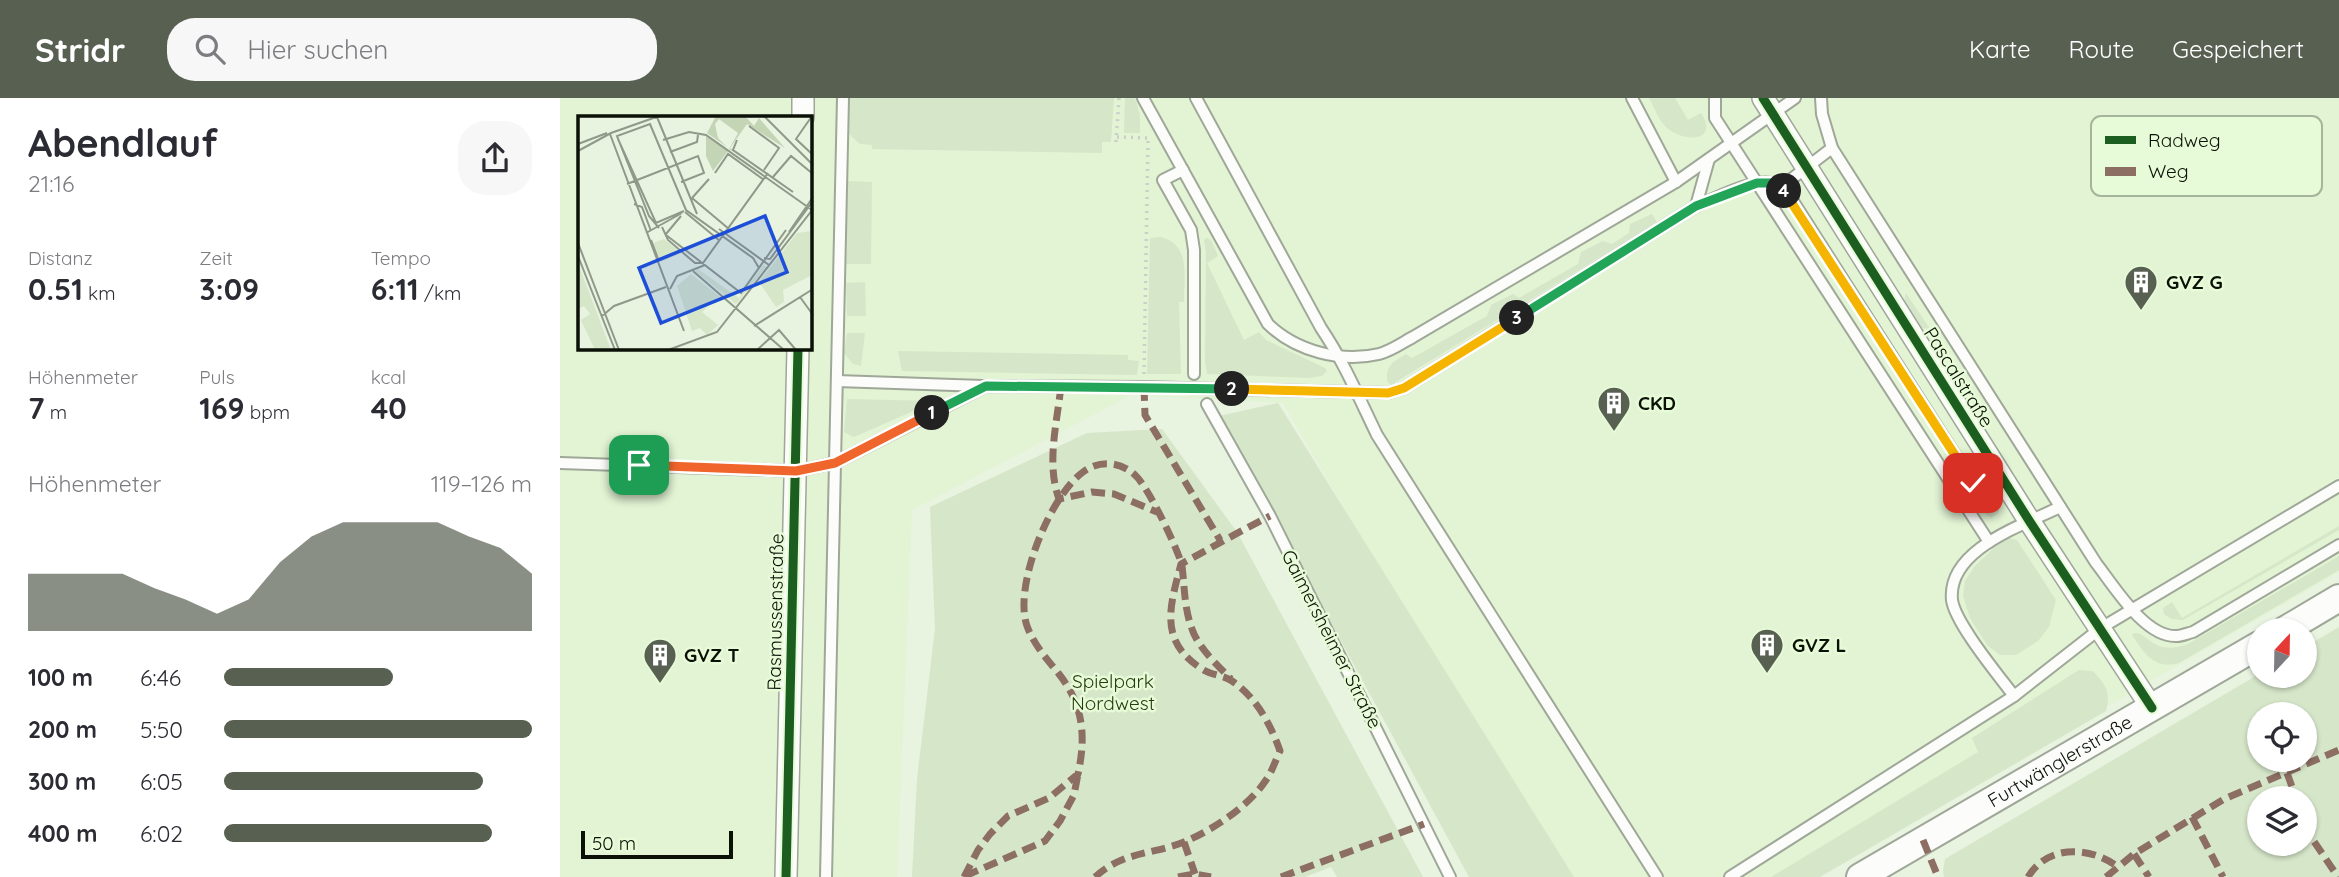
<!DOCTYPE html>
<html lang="de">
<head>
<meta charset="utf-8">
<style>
  :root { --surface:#fff; --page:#f7f7f7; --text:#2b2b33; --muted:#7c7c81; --accent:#586052 }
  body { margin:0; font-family:Quicksand,sans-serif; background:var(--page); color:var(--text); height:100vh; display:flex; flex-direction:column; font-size:26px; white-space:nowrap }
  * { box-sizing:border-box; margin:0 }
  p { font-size:23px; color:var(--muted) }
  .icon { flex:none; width:38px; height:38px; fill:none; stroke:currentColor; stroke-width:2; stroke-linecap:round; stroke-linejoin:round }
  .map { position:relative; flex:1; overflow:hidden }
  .side { display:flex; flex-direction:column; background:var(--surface); width:560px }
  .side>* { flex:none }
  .needle { width:46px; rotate:22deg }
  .tools { position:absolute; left:1687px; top:520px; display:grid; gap:14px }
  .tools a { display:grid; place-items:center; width:70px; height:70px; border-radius:50%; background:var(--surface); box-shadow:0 2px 5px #0004; font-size:35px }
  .scale { position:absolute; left:21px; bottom:18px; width:152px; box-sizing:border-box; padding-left:7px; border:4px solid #0b1106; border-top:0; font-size:19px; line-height:24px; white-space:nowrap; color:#0b1106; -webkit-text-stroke:5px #e7fbd8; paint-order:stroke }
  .pin { position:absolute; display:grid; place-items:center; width:60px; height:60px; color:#fff; margin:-30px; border-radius:14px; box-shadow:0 4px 10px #0006 }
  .km { position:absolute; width:35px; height:35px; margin:-18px; border-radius:50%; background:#222; color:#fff; font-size:19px; line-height:35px; text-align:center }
  .round { display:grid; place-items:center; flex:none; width:74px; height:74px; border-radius:28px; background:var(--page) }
  .headline { display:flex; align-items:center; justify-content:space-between; height:119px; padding:0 28px }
  h1 { font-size:38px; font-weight:700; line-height:52px }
  .figures { display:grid; grid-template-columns:repeat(3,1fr); gap:10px; height:119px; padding:7px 28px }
  .figures div { display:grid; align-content:center }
  .figures b { font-size:30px; font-weight:700 }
  .figures small { font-size:19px; font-weight:400 }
  .figures p { font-size:19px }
  .chart { height:196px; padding:14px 28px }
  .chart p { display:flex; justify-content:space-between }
  .chart svg { width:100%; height:126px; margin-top:7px; fill:var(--accent); opacity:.7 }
  ul { padding:0 28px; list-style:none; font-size:23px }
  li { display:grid; grid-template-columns:112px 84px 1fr; align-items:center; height:52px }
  li i { height:18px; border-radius:9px; background:var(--accent) }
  header { display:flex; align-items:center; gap:42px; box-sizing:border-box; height:98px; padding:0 35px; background:var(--accent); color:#fff }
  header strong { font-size:33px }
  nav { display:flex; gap:38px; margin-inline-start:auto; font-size:24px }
  .search { width:490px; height:63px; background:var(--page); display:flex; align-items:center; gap:18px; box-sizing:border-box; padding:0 24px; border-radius:28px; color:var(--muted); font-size:26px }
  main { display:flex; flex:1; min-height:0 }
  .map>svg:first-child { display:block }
  .built { fill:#e2f4d4; fill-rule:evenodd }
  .green { fill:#d6e6c9; fill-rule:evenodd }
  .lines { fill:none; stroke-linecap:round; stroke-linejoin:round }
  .service-casing { stroke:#9fa798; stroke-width:14 }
  .minor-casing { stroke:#9fa798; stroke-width:24 }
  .tertiary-casing { stroke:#9fa798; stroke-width:30 }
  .path { stroke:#cbcec9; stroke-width:3.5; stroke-dasharray:2 5; stroke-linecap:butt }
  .service { stroke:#fcfdfa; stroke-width:10 }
  .minor { stroke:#fcfdfa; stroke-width:21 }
  .tertiary { stroke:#fcfdfa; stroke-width:26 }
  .quiet { stroke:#8d6e63; stroke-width:7; stroke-dasharray:14 7; stroke-linecap:butt }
  .cycleway-casing { stroke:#e7fbd8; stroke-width:13 }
  .cycleway { stroke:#1b5e20; stroke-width:9 }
  .split-1-casing { stroke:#fff; stroke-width:14 }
  .split-2-casing { stroke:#fff; stroke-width:14 }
  .split-3-casing { stroke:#fff; stroke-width:14 }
  .split-4-casing { stroke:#fff; stroke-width:14 }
  .split-5-casing { stroke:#fff; stroke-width:14 }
  .split-1 { stroke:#f0652b; stroke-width:9 }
  .split-2 { stroke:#22a559; stroke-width:9 }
  .split-3 { stroke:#f5b400; stroke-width:9 }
  .split-4 { stroke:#22a559; stroke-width:9 }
  .split-5 { stroke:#f5b400; stroke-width:9 }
  .labels { text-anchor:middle; stroke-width:5; stroke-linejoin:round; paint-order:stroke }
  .poi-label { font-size:19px; font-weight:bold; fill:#0b1106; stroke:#e7fbd8; text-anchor:start }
  .street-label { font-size:19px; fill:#0b1106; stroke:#e7fbd8 }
  .park-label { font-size:19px; fill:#273d0d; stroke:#e7fbd8 }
  .inset-road { fill:none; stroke:#909989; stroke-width:2 }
  .view { fill:#1d4ed8; fill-opacity:0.15; stroke:#1d4ed8; stroke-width:3.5 }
  .inset-edge { fill:none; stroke:#0b1106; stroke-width:3.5 }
  .key { fill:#e7fbd8; stroke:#a5b599; stroke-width:2 }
  .key-label { font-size:19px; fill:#0b1106 }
</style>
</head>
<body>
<header>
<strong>Stridr</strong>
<div class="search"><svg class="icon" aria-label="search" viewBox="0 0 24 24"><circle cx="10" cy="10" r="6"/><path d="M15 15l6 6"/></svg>Hier suchen</div>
<nav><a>Karte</a><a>Route</a><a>Gespeichert</a></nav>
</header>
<main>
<section class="side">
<div class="headline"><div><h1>Abendlauf</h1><p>21:16</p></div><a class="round"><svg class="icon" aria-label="share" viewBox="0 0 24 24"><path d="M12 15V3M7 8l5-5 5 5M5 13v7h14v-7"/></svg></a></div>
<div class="figures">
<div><p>Distanz</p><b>0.51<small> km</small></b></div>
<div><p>Zeit</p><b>3:09</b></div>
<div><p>Tempo</p><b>6:11<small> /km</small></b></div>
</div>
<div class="figures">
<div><p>Höhenmeter</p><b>7<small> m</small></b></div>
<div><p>Puls</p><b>169<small> bpm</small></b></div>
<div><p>kcal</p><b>40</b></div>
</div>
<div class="chart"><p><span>Höhenmeter</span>119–126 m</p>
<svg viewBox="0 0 160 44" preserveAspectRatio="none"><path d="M0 44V24L10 24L20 24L30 24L40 29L50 33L60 38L70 33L80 20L90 11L100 6L110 6L120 6L130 6L140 11L150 15L160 24V44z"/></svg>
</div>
<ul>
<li><b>100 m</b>6:46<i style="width:55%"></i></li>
<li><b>200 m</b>5:50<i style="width:100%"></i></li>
<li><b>300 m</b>6:05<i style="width:84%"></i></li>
<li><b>400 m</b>6:02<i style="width:87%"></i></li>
</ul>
</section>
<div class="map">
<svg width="1779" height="779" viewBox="0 0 1779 779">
  <rect width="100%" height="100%" fill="#e8f3e0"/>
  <path class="built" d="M0,0H1779V474L1253,779H999L723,305L571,297L352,412L337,779H0ZM19,19H250V250H19Z"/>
  <g class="green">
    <polygon points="288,0 554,0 551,44 542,44 542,55 312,51 312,47 300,46 288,35"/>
    <polygon points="565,0 575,0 580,17 580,35 564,35"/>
    <path d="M1089,0H1115L1128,22L1141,15C1160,45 1123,44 1107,30C1099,23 1094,9 1089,0Z"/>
    <polygon points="288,83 312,84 311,166 286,166"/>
    <path d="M1092,116L1097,124L831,287L827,283C826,267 833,264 846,256L852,260L927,218L931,207L953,196L959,200L1018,166L1021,154L1043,143L1052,146L1069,135L1070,126Z"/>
    <path d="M601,139C631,147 624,178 624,204H619L621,276H587L590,140Z"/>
    <polygon points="646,140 651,142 658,158 647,165 684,242 699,234 706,242 765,270 767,273 762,278 750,280 647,276 645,262 646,155 644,142"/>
    <polygon points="305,184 306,218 287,218 286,185"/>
    <polygon points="1346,195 1370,231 1361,230 1344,204"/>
    <polygon points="287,235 305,235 301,268 293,266 284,255"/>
    <polygon points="338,253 568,257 568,262 579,263 577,277 342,273"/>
    <polygon points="287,301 376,303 294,339 284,334"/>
    <polygon points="718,305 1014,779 909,779 659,318"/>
    <polygon points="602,331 677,434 863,779 777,779 771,769 745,779 352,779 357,681 375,531 370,409 527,335"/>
    <polygon points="1424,384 1439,410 1439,414 1431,420 1421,413 1425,394"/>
    <polygon points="1779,428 1779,432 1623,522 1611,521 1604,516 1603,510 1612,504 1622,520"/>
    <polygon points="1449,440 1457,442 1496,502 1489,529 1478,543 1456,557 1440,557 1427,547 1410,520 1403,498 1405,483 1415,468 1440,444"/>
    <path d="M1779,458V472L1619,565C1594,572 1584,555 1572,537L1574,535C1582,535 1583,538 1589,542C1601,552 1614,551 1628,546Z"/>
    <path d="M1779,529V779H1384L1383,773L1385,761L1699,576L1745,578V549ZM1699,616H1745V662H1699ZM1699,700H1745V746H1699Z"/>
    <path d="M1519,572L1533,573C1546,587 1551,594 1546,613L1260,779H1211L1418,654L1412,640Z"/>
  </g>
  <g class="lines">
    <defs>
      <g id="service">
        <path d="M583,0L708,226C736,253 781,265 819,256C831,253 842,245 853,239L1116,84L1235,0"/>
        <path d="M636,0L761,230C784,264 799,300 817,337L1097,779"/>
        <polyline points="1072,0 1116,84"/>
        <polyline points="1155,0 1155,20 1429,444"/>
        <path d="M1261,0L1262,16L1272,50L1536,465C1554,488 1585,540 1617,538C1622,538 1628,535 1633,534L1779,447"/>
        <polyline points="623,72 603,82 631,132 634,152 634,276"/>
        <polyline points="1221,89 1272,50"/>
        <path d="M1136,108C1155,101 1192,81 1211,85C1219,87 1224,92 1229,97L1413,385L1407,410"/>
        <polyline points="277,283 423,288"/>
        <polyline points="647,306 710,418 890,779"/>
        <polyline points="0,365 236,373 275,365 283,0"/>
        <path d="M1454,598C1439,578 1395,525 1392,502C1387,451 1464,427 1500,409"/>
        <polyline points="266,779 275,365 426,288 584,289 828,295 844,290 1136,108 1149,61"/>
        <polyline points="1170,779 1454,598 1541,530 1779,388"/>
      </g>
      <g id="minor">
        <polyline points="1203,0 1470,424 1592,610"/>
        <polyline points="243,19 243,0"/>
        <polyline points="226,779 238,250"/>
      </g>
      <g id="tertiary">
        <polyline points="1725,532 1779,500"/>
        <path id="s1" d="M1300,779L1699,547"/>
      </g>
    </defs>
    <use href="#service" class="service-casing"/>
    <use href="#minor" class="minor-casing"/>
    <use href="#tertiary" class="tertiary-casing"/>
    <g class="path">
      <polyline points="557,39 588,40"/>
      <polyline points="556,44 559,0"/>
      <polyline points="584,276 588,43"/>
    </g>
    <use href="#service" class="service"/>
    <use href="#minor" class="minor"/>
    <use href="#tertiary" class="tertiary"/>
    <g class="quiet">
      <path d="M501,288C497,325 486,366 499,401L532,394L554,396L597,414"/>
      <polyline points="584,289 585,317 660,442"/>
      <polyline points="1727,675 1736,700"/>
      <polyline points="1632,719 1663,779"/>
      <polyline points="1745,725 1749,736 1778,779"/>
      <polyline points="1363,742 1378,779"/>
      <polyline points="624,744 635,776"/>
      <polyline points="1574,756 1589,779"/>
      <polyline points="405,778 485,743 500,723 514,697 518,676"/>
      <path d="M404,779L418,752L430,736L448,718L489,700L518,676C526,639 524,608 499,576C487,561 474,547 467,528C453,488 490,398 523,374C540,361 562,364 576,378C588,389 619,453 622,468C625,492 624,513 634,536C642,553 658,568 671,581"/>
      <path d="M535,779C564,753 591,757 624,744C653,732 689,708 706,682C712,674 715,663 720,653C711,627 696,599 672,583C663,577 651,577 642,571C598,543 610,508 621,466C651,450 680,433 710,418"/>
      <polyline points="618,779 635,776 651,779"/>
      <polyline points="721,779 864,726"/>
      <path d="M1468,779C1488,746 1530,748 1558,769"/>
      <polyline points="1546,779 1574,756 1664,701 1779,652"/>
    </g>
    <defs>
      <g id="cycleway">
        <polyline points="1203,0 1470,424 1592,610"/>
        <polyline points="226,779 238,250"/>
      </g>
    </defs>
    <use href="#cycleway" class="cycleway-casing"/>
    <use href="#cycleway" class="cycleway"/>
  </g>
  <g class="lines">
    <defs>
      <polyline id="split-1" points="79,367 236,373 275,365 372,315"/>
      <polyline id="split-2" points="372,315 426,288 672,291"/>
      <polyline id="split-3" points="672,291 828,295 844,290 957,220"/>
      <polyline id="split-4" points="957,220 1136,108 1197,85 1210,85 1224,93"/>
      <polyline id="split-5" points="1224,93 1413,385"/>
    </defs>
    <use href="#split-1" class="split-1-casing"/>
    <use href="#split-2" class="split-2-casing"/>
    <use href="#split-3" class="split-3-casing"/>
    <use href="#split-4" class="split-4-casing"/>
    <use href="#split-5" class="split-5-casing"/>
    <use href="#split-1" class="split-1"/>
    <use href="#split-2" class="split-2"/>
    <use href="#split-3" class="split-3"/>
    <use href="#split-4" class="split-4"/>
    <use href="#split-5" class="split-5"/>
  </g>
  <defs>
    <symbol id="building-pin" viewBox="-11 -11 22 30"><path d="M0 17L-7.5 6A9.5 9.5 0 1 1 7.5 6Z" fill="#586052" stroke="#e7fbd8"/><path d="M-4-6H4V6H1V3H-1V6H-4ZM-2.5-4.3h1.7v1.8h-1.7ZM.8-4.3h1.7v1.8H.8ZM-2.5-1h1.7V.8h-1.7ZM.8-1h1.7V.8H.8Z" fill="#fff"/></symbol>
  </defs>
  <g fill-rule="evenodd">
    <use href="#building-pin" x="1562" y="165" width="38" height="52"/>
    <use href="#building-pin" x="1035" y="286" width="38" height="52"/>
    <use href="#building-pin" x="1188" y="528" width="38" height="52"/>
    <use href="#building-pin" x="81" y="538" width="38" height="52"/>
  </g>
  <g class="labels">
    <g class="poi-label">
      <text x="1606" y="191">GVZ G</text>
      <text x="1078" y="312">CKD</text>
      <text x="1232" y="554">GVZ L</text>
      <text x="124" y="564">GVZ T</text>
    </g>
    <g class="street-label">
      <text transform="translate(1399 279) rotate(58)" y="7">Pascalstraße</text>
      <text transform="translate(215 514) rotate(-89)" y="7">Rasmussenstraße</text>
      <text transform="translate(772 541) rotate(63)" y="7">Gaimersheimer Straße</text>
      <text dy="7" stroke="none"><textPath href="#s1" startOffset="231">Furtwänglerstraße</textPath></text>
    </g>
    <g class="park-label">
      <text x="553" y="590">Spielpark<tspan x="553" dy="22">Nordwest</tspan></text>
    </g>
  </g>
  <g transform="translate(18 18)">
    <rect width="234" height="234" fill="#e8f3e0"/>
    <path d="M234,115V159L205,174L206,186L198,191L181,166L219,117ZM86,123L103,137L83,146L75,127ZM0,147L33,234H17L3,204L12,198L6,190L0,193ZM186,148L188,151L158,188L117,155L120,153L161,182ZM113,158L146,184H137L124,196L140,209L129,219L122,212L114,215L99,170Z" fill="#d6e6c9"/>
    <path d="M138,0H167L176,10L181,2L207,32L169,8L152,32L174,48L151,33L160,17L141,3L137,8L140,22L149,31L129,17ZM128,20L150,35L135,55L128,40Z" fill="#c3d5b5"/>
    <path class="inset-road" d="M186,0L235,49M234,0L218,23L235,39M79,1L119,98M171,10L201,32L186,54M32,18L106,215M40,23L78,107L106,95M85,24L111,16L128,19L234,94M159,24L155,34L215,76M0,28L29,17M0,35L33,17L81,0M92,36L119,26L120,19M137,57L150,38L186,64M195,61L213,40L235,58M49,68L120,40L126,57L103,66M114,82L151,113M114,82L131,63M56,88L64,91L73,115M107,96L142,125M84,111L90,124L117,147H125L190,57M81,112L71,100L39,20L72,8L108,94L175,142L181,152M141,113L191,149M211,116L235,81M68,117L104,97M88,118L103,100M88,119L163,177L208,114M73,124L81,145M0,127L41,234M0,140L37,234M186,142L192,143L235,85M115,155L206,234M92,173L99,160L127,149M222,181L235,199M24,200L36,190L88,171M176,210L235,173M90,234L139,216L235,93M179,234L201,214L218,234"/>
    <path class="view" d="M187,100L209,156L83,207L61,152Z"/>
    <rect width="234" height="234" class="inset-edge"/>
  </g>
  <rect x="1531" y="18" width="231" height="80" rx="10" class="key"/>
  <rect x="1545" y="38" width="31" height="8" fill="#1b5e20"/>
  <rect x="1545" y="69" width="31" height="9" fill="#8d6e63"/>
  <g class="key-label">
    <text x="1588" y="49">Radweg</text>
    <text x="1588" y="80">Weg</text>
  </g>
</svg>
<div class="tools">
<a><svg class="needle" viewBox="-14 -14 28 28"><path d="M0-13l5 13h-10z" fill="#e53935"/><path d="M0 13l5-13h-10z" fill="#7c7c81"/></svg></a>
<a><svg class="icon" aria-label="locate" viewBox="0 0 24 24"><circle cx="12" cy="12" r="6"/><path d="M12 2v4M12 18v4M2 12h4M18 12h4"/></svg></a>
<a><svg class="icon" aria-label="layers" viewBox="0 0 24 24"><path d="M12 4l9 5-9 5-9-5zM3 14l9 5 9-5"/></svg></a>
</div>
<div class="scale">50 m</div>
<div class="pin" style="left:79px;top:367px;background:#1e9e55"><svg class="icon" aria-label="arrive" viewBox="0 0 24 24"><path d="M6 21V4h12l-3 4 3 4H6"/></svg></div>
<div class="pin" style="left:1413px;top:385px;background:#d93025"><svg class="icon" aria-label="check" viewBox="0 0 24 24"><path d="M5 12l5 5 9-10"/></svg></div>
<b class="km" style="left:372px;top:315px">1</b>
<b class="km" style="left:672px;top:291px">2</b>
<b class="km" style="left:957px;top:220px">3</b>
<b class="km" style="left:1224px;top:93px">4</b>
</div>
</main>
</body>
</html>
